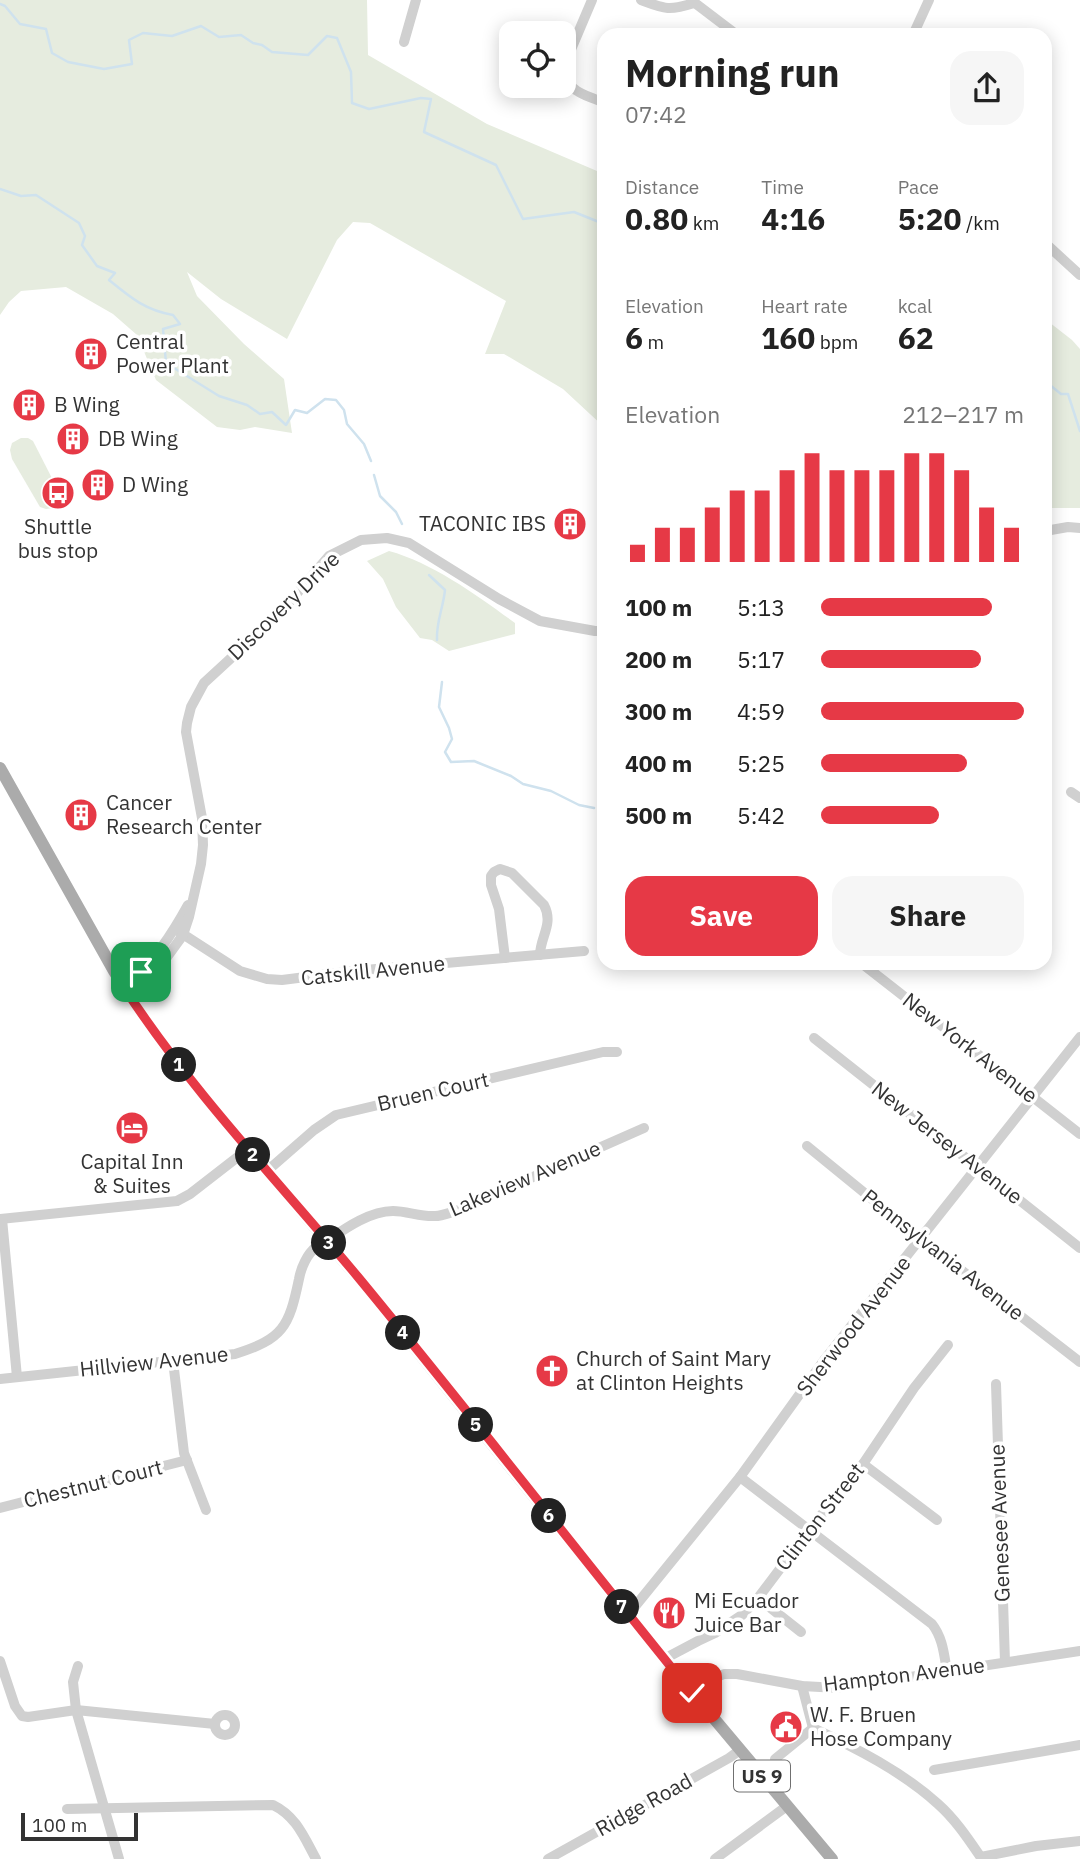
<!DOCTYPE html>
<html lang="en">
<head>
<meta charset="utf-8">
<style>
  :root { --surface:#fff; --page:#f6f6f6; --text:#222; --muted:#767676; --accent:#e63946 }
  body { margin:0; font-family:"IBM Plex Sans",sans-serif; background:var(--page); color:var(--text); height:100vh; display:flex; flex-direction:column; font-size:26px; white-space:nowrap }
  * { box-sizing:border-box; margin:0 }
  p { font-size:23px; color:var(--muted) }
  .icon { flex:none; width:38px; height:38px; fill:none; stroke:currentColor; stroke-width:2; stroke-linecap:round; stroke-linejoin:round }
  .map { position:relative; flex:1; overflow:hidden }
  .details { position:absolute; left:597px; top:28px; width:455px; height:942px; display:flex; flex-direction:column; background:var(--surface); border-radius:21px; box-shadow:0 4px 18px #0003 }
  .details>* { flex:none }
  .buttons { position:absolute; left:499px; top:21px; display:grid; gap:14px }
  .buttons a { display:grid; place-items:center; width:77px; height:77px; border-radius:14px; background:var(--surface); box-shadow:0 4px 18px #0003; font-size:35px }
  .scale { position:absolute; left:21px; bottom:18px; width:117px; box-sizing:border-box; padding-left:7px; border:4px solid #333; border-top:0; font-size:19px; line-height:24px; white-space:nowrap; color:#333; -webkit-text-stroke:5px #fff; paint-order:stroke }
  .pin { position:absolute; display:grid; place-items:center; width:60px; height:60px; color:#fff; margin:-30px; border-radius:14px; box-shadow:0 4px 10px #0006 }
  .km { position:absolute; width:35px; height:35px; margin:-18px; border-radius:50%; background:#222; color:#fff; font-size:19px; line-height:35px; text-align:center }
  .round { display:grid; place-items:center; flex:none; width:74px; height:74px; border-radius:21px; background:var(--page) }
  .summary { display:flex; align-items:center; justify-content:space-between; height:119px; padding:0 28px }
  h1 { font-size:38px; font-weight:700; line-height:52px }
  .stats { display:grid; grid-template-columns:repeat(3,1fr); gap:10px; height:119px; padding:7px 28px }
  .stats div { display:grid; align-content:center }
  .stats b { font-size:30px; font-weight:700 }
  .stats small { font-size:19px; font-weight:400 }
  .stats p { font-size:19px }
  .chart { height:196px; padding:14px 28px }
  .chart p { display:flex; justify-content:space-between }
  .chart svg { width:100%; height:126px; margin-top:7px; stroke:var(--accent); stroke-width:6 }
  .cta { display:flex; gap:14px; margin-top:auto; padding:14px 28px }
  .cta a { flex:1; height:80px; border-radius:21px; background:var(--accent); color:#fff; font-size:28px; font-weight:700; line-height:80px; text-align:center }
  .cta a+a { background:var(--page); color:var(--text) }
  ul { padding:0 28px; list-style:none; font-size:23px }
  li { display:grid; grid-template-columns:112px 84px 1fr; align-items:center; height:52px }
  li i { height:18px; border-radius:9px; background:var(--accent) }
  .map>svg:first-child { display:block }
  .green { fill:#e6ecdf }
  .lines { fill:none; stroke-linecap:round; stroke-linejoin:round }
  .stream { stroke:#cfe2ee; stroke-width:2.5 }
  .minor { stroke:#d0d0d0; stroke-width:10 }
  .major { stroke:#ababab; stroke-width:12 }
  .route-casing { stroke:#fff; stroke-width:14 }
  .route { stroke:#e63946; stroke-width:9 }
  .labels { text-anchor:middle; stroke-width:7; stroke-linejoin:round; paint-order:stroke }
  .shield { fill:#fff; stroke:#707070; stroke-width:2 }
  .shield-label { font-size:19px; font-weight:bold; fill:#333 }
  .poi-label { font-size:21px; fill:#333; stroke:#fff; text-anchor:start }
  .street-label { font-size:21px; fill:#333; stroke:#fff }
</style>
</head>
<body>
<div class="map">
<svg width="1080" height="1859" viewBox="0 0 1080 1859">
  <rect width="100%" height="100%" fill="#fff"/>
  <g class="green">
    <polygon points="0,0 367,0 368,55 487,124 604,174 604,427 563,389 504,354 485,354 506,301 370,223 353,222 337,240 287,339 221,299 187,272 197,296 244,344 284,379 292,433 255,427 240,430 217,427 156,380 137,335 113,314 66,287 21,291 9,302 0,315"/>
    <polygon points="1045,319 1072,340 1080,349 1080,508 1045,508"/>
    <polygon points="21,438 28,438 33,441 60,494 60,498 53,508 46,509 40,507 12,459 10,450 12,443"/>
    <path d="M389,551C433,563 478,596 515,623V634L449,651L432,640L420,638L396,607L383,579L367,561Z"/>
  </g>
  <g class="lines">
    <g class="stream">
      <polyline points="0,4 5,6 20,24 46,29 52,53 68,62 104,69 132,64 129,40 143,33 172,36 201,26 219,37 241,35 253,43 262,45 272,52 308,55 327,36 337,38 351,72 352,103 369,109 421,98 431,99 424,132 496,165 523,219 574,212 604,224"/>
      <path d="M0,189L21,196L36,195L79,223L85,236L82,245L97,266L115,273L109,280C131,298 145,310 173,315L180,324L163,329L166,363L219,396L247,405L260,414L272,412L286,425L295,410L307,413L325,399L336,400L344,410L347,424L364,444L371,461"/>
      <polyline points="1045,381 1061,394 1068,394 1080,431"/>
      <polyline points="374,475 380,496 396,512 402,524"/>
      <path d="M429,575L445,590C443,609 436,622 437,640"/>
      <polyline points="442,682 439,707 449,728 452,739 445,752 451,762 474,761 511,776 523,784 551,791 579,805 594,808"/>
    </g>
    <g class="minor">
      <path d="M592,0L564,66C567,93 582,93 604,103"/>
      <path d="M641,0C665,9 669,11 694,3"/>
      <polyline points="691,0 737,35"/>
      <polyline points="913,35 929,0"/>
      <polyline points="404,42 416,0"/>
      <polyline points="1045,243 1080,275"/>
      <polyline points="1045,531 1068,527 1080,528"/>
      <polyline points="1071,792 1080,798"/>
      <polyline points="175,929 240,971 267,979 282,980 353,971 584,951"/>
      <path d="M505,958L499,909L491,885V876L494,872L500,869L512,873L544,905C554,924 540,937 540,955"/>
      <polyline points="860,962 1080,1134"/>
      <path d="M130,985C155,958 170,938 188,905"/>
      <polyline points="125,989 144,981 159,968 183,935 189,917 201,864 203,845 202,818 186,732 187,723 191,707 204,683 280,613 329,556 361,540 387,538 409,543 499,599 540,621 595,631 604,631"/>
      <polyline points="814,1038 1080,1248"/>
      <polyline points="807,1146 921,1239 1080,1362"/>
      <polyline points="267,1171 314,1130 336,1115 603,1052 617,1052"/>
      <polyline points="0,1219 177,1201 190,1194 248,1149"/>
      <polyline points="2,1219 17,1377"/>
      <polyline points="173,1361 184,1453 206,1510"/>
      <path d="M0,1379L235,1354C283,1339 289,1327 299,1279C301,1268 307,1254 316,1247C320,1243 326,1243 330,1239C347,1227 371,1211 393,1211C407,1211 421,1217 435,1216C442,1216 449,1213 456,1211L644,1128"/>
      <polyline points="996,1384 1005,1662"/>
      <polyline points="863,1464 937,1520"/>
      <path d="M740,1477L932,1624C943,1638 944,1655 947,1671"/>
      <polyline points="0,1508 187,1460"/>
      <polyline points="758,1598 801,1632"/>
      <polyline points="628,1615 740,1477 825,1359 1080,1037"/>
      <polyline points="664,1659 698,1641 715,1633 742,1615 758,1598 810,1529 863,1464 914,1388 948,1345"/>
      <polyline points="0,1661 15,1706 22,1716 28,1717 76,1710 215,1724"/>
      <polyline points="78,1666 73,1682 76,1710 119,1859"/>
      <path d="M802,1686L813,1728C856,1748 903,1772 938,1804C956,1820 969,1840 982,1859"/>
      <polyline points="692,1693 703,1683 724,1674 737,1674 802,1686 838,1688 1080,1651"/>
      <circle cx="225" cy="1725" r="10"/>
      <polyline points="775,1759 813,1728"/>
      <polyline points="934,1770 1080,1745"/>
      <path d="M67,1809L273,1805C296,1816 304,1837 316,1859"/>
      <polyline points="981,1857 1036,1846 1080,1841"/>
      <polyline points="548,1859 729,1758 740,1750"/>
      <polyline points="715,1859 787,1806"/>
    </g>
    <polyline class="major" points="0,768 114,971 140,1012 170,1054 224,1121 371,1293 664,1659 832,1859"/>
  </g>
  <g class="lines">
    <defs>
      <path id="route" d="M141,972L125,989C193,1093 279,1182 358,1277C471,1414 580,1555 692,1693"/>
    </defs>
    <use href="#route" class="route-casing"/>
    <use href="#route" class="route"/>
  </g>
  <defs>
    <symbol id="building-disc" viewBox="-11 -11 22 22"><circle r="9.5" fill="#e63946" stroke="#fff"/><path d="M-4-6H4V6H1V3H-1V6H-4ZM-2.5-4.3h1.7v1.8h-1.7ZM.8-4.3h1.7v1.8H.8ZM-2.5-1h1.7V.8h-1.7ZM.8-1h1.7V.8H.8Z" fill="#fff"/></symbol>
    <symbol id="bus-disc" viewBox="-11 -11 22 22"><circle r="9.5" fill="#e63946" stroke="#fff"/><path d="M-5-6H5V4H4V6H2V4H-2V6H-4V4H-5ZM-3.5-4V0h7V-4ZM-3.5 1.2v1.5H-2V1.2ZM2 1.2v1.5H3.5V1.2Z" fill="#fff"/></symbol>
    <symbol id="hotel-disc" viewBox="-11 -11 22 22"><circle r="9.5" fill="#e63946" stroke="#fff"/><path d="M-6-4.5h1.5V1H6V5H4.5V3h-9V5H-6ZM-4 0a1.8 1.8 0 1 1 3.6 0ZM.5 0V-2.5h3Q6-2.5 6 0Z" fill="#fff"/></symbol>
    <symbol id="church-disc" viewBox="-11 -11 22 22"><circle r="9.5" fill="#e63946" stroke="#fff"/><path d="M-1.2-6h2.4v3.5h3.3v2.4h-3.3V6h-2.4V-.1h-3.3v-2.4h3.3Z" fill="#fff"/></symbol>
    <symbol id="restaurant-disc" viewBox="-11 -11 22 22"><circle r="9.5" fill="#e63946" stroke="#fff"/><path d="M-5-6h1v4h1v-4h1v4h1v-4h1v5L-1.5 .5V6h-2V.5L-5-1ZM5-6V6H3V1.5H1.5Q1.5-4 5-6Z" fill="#fff"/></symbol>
    <symbol id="civic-disc" viewBox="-11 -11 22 22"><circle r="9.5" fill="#e63946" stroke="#fff"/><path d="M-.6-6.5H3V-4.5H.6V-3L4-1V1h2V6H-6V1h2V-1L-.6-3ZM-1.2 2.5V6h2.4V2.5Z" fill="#fff"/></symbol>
  </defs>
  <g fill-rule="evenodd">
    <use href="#building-disc" x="72" y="335" width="38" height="38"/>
    <use href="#building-disc" x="10" y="386" width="38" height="38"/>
    <use href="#building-disc" x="54" y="420" width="38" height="38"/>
    <use href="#building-disc" x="79" y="466" width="38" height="38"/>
    <use href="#bus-disc" x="39" y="474" width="38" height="38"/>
    <use href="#building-disc" x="551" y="505" width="38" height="38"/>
    <use href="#building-disc" x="62" y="796" width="38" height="38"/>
    <use href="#hotel-disc" x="113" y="1109" width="38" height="38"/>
    <use href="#church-disc" x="533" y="1352" width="38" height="38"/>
    <use href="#restaurant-disc" x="650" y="1594" width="38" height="38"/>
    <use href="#civic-disc" x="767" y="1708" width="38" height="38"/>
  </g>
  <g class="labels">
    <rect class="shield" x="734" y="1760.5" width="56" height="31" rx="5"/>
    <g class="shield-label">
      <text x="762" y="1783">US 9</text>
    </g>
    <g class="poi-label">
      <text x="116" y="349">Central<tspan x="116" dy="24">Power Plant</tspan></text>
      <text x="54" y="412">B Wing</text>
      <text x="98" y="446">DB Wing</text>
      <text x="122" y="492">D Wing</text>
      <text x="546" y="531" text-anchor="end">TACONIC IBS</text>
      <text x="58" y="534" text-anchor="middle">Shuttle<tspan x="58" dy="24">bus stop</tspan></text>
      <text x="106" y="810">Cancer<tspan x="106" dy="24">Research Center</tspan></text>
      <text x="132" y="1169" text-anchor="middle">Capital Inn<tspan x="132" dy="24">&amp; Suites</tspan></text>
      <text x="576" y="1366">Church of Saint Mary<tspan x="576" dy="24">at Clinton Heights</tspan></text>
      <text x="694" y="1608">Mi Ecuador<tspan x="694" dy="24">Juice Bar</tspan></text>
      <text x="810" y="1722">W. F. Bruen<tspan x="810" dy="24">Hose Company</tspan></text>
    </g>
    <g class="street-label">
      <text transform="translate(284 606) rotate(-44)" y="7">Discovery Drive</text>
      <text transform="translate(373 971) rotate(-6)" y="7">Catskill Avenue</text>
      <text transform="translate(970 1048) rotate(38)" y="7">New York Avenue</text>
      <text transform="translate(433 1092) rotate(-13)" y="7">Bruen Court</text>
      <text transform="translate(947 1143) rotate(38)" y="7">New Jersey Avenue</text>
      <text transform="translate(525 1179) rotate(-23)" y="7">Lakeview Avenue</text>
      <text transform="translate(943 1255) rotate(38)" y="7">Pennsylvania Avenue</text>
      <text transform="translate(854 1326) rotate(-52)" y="7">Sherwood Avenue</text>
      <text transform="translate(154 1362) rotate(-6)" y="7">Hillview Avenue</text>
      <text transform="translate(93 1484) rotate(-14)" y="7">Chestnut Court</text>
      <text transform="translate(820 1517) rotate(-52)" y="7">Clinton Street</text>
      <text transform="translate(1000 1523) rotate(-92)" y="7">Genesee Avenue</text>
      <text transform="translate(904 1675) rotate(-7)" y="7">Hampton Avenue</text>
      <text transform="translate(644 1805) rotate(-29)" y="7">Ridge Road</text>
    </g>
  </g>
</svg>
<div class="buttons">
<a><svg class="icon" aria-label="locate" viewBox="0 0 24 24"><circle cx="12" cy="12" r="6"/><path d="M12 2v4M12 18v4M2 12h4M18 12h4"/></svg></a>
</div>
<div class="scale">100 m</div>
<div class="pin" style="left:141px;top:972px;background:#1e9e55"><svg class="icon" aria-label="arrive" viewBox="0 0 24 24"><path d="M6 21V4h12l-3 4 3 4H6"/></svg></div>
<div class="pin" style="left:692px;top:1693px;background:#d93025"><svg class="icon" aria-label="check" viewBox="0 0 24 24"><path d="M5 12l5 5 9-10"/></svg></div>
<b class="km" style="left:179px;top:1065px">1</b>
<b class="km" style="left:253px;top:1155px">2</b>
<b class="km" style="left:329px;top:1243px">3</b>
<b class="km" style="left:403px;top:1333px">4</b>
<b class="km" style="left:476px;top:1425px">5</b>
<b class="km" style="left:549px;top:1516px">6</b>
<b class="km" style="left:622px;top:1607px">7</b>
<section class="details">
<div class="summary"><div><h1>Morning run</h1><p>07:42</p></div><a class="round"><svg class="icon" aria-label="share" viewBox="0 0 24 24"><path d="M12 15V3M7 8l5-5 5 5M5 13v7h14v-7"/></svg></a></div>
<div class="stats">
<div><p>Distance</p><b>0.80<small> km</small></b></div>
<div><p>Time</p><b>4:16</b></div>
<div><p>Pace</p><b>5:20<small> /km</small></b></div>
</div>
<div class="stats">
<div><p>Elevation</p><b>6<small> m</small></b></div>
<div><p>Heart rate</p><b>160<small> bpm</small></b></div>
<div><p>kcal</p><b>62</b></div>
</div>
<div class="chart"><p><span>Elevation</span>212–217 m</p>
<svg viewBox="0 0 160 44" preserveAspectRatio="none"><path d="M5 44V38M15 44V32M25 44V32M35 44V25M45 44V19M55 44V19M65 44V12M75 44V6M85 44V12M95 44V12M105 44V12M115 44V6M125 44V6M135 44V12M145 44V25M155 44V32"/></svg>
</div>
<ul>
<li><b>100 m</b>5:13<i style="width:84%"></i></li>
<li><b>200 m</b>5:17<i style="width:79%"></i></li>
<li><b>300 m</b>4:59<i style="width:100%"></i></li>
<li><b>400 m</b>5:25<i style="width:72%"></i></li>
<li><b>500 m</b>5:42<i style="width:58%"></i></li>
</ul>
<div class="cta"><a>Save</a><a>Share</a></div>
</section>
</div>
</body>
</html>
